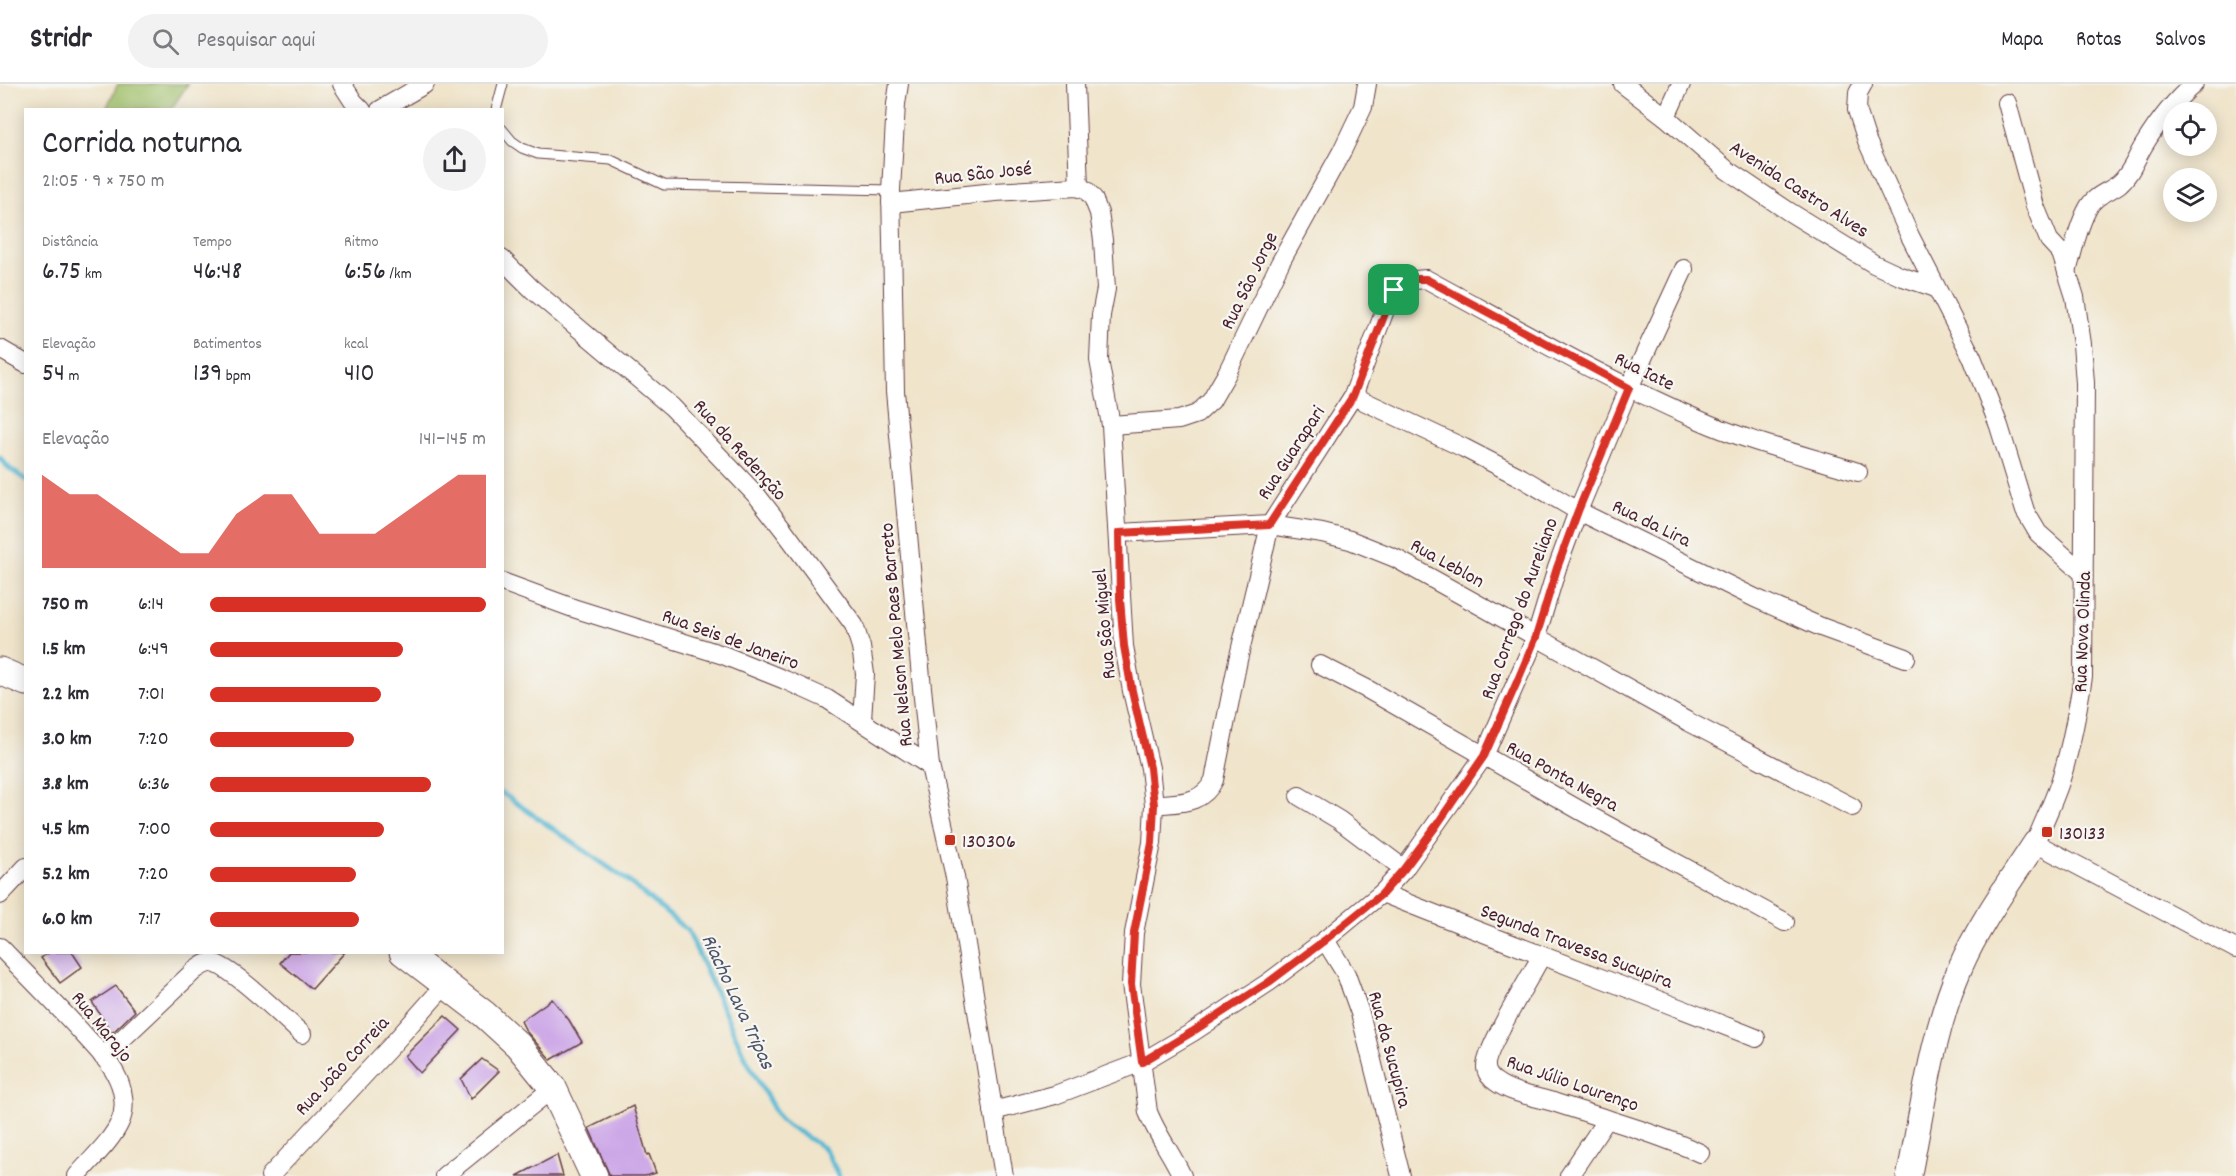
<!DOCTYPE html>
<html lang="pt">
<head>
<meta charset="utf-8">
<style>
  :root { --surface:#fff; --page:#f2f2f3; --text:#2b2b33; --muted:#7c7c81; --line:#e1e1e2; --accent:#d93025 }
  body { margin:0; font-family:Dekko,sans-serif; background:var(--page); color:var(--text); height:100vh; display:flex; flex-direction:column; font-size:22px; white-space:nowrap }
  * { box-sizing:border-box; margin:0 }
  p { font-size:20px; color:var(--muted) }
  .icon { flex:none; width:33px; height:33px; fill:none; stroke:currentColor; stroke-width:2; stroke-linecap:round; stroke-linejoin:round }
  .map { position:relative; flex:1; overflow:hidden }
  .panel { position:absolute; left:24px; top:24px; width:480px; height:846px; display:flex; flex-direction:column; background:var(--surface); border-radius:0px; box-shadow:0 3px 15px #0003 }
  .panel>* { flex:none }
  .fabs { position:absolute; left:2163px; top:18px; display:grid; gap:12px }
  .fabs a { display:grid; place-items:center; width:54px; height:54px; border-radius:50%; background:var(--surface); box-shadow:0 3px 15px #0003; font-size:30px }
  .pin { position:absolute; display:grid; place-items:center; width:51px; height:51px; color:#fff; margin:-26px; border-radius:12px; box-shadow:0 3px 9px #0006 }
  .round { display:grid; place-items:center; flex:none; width:63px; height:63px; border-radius:32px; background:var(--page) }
  .headline { display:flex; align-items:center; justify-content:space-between; height:102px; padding:0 18px }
  h1 { font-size:33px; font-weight:600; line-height:45px }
  .stats { display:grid; grid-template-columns:repeat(3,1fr); gap:9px; height:102px; padding:6px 18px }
  .stats div { display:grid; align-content:center }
  .stats b { font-size:26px; font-weight:600 }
  .stats small { font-size:16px; font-weight:400 }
  .stats p { font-size:16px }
  .chart { height:168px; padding:12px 18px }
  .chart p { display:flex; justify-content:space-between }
  .chart svg { width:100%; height:108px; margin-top:6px; fill:var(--accent); opacity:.7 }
  ul { padding:0 18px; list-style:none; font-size:20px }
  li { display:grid; grid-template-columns:96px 72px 1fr; align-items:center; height:45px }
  li i { height:15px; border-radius:8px; background:var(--accent) }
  header { display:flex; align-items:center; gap:36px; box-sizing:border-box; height:84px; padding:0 30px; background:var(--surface); border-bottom:2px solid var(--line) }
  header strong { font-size:28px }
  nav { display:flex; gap:33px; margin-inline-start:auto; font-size:21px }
  .search { width:420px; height:54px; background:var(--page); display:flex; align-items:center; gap:15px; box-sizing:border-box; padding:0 21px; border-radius:33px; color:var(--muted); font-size:22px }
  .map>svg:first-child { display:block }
  .green { fill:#9fbf68; stroke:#746f4a; stroke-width:1.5 }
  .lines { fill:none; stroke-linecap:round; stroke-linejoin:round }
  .stream { stroke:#54b7d3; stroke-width:5 }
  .building { fill:#cda8e7 }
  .service-casing { stroke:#633d43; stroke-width:11 }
  .minor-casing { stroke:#633d43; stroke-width:20 }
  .tertiary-casing { stroke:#633d43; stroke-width:26 }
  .secondary-casing { stroke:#633d43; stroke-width:29 }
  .service { stroke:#fff; stroke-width:9 }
  .minor { stroke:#fff; stroke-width:18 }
  .tertiary { stroke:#fff; stroke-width:24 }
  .secondary { stroke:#fff; stroke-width:27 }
  .route-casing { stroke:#fff; stroke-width:12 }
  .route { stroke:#d93025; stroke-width:8 }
  .poi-dot { fill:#c8321e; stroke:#f6f6f2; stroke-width:2 }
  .labels { text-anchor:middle; stroke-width:4.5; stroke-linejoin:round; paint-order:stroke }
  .street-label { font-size:20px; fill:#4a1f2b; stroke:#f6f6f2 }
  .poi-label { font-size:20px; fill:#4a1f2b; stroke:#f6f6f2; text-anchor:start }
  .water-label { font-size:21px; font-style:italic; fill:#4e5466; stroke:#f6f6f2 }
</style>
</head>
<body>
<header>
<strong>Stridr</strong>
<div class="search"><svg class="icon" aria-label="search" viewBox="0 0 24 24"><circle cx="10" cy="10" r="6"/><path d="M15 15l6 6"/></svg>Pesquisar aqui</div>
<nav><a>Mapa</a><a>Rotas</a><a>Salvos</a></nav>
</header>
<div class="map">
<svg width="2236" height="1092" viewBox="0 0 2236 1092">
  <rect width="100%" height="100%" fill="#f6f6f2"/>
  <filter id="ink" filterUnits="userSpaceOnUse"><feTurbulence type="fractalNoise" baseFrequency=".0167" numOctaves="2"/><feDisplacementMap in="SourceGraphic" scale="12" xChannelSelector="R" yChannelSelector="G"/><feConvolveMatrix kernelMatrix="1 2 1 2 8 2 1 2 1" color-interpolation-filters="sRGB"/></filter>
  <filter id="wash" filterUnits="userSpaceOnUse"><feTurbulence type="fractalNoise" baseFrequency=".008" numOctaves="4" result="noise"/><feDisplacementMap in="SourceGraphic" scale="24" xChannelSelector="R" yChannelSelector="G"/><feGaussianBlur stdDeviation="1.35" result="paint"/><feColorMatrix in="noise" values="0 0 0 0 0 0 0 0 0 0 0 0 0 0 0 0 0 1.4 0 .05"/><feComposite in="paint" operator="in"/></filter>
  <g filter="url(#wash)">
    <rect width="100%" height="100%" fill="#f0e4ca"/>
    <polygon class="green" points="118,0 188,0 171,25 106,25"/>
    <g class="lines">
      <g class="stream">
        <polyline points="0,374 10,385 26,396"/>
        <polyline points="502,709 628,797 688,847 745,973 780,1036 825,1065 839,1092"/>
      </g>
    </g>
    <g id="blocks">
      <g class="building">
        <polygon points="50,868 72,868 82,883 60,899 41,874"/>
        <polygon points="289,868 345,868 312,905 280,879"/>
        <polygon points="116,902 135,927 112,949 92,918"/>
        <polygon points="552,915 569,936 582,958 551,976 526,947 521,937"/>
        <polygon points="445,932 461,946 420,989 405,972"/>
        <polygon points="482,975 499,987 471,1015 461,995"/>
        <polygon points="633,1022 647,1071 649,1070 656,1089 645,1092 610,1092 589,1044"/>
        <polygon points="557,1071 563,1092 517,1092"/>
      </g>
    </g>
  </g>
  <g filter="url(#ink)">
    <use href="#blocks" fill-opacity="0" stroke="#633d43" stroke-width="1.5"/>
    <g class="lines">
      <defs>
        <g id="service">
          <polyline points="496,26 503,0"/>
          <polyline points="502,45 512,57 522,64 538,70 611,76 664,101 891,106"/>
        </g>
        <g id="minor">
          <polyline points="342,0 353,17 362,26"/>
          <polyline points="899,0 896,20 891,106 895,307 921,594 930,682 955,793 1004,1092"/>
          <polyline points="1075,0 1079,104"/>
          <polyline points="1623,0 1666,33 1727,86 1788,127 1874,180 1900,192 1936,204"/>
          <polyline points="1863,0 1858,9 1857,26 1867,57 1910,152 1972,273 1999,342 2025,427 2038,449 2083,489"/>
          <path d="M2007,19L2035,122L2049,156L2061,169L2075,213L2082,260L2085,299L2083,593C2077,629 2071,664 2060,698C2053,719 2043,739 2035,759L2236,865"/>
          <polyline points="380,26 425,0"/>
          <polyline points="1666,33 1681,0"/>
          <path d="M891,119L995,108L1076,103L1086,106L1093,114L1099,129L1103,156L1106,205L1101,231L1099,276L1111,341L1124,562L1132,607L1150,684L1154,721L1152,759L1134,849L1131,900L1148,1028C1157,1051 1172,1070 1182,1092"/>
          <polyline points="502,175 532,205 672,323 758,413 783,445 854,541 861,563 865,590 862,636"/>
          <path d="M2067,188C2073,167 2077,145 2087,126C2094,111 2107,109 2119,100C2131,90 2136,74 2144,61C2158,38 2174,17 2194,0"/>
          <polyline points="0,265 26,280"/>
          <polyline points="1353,312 1464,364 1522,394 1578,427 1755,514 1821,543 1906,574"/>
          <polyline points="1111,341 1179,336 1197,330 1211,317 1226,291 1280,179 1342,67 1363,23 1367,0"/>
          <polyline points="1119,449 1270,441 1322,449 1350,456 1395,474 1687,637 1852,723"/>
          <polyline points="502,498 573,524 723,571 785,596 827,615 930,682"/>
          <polyline points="1320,581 1367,605 1581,727 1785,838"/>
          <polyline points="1299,712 1339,736 1404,785"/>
          <path d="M1154,721C1179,718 1202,721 1214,696L1238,576L1270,441L1353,312L1388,218C1396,200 1407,196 1426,195C1515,243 1604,295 1697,335C1748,358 1804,371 1858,388"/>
          <path d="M1382,809C1506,859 1632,905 1756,954"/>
          <polyline points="0,811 26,783"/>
          <polyline points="1325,856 1346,890 1360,929 1401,1092"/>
          <path d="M0,863C29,893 58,922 86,953C96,964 108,976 115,989C123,1003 127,1023 120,1038C111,1058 91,1075 77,1092"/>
          <path d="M1541,873C1531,891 1484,968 1486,983C1486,989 1491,995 1496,998C1512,1010 1538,1013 1556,1019C1605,1035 1653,1048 1700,1069"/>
          <path d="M103,973L195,886C201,883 205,878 212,879C230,881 286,936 302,950"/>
          <polyline points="993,1027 1055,1011 1142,978 1193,948 1269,898 1325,856 1382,809 1404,785 1484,672 1536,553 1557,484 1578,427 1629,304 1684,185"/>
          <polyline points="270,1092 392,961 445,901"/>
          <polyline points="444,1092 553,1004"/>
          <polyline points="1569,1092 1607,1035"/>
        </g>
        <path id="tertiary" d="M1909,1092C1923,1023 1932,949 1960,884C1979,840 2009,799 2035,759"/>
        <g id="secondary">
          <polyline points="0,587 26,598"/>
          <polyline points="403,868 484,930 518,961 553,1004 594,1092"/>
        </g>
      </defs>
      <use href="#service" class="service-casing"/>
      <use href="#minor" class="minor-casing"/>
      <use href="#tertiary" class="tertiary-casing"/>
      <use href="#secondary" class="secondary-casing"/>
      <use href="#service" class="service"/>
      <use href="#minor" class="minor"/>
      <use href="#tertiary" class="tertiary"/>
      <use href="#secondary" class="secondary"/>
    </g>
  </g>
  <g class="lines" filter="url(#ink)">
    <defs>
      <polygon id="route" points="1416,195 1426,195 1629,304 1578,427 1557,484 1536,553 1517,598 1484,672 1436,742 1404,785 1382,810 1325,856 1269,898 1192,948 1142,978 1131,900 1134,849 1152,759 1154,721 1150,684 1132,607 1124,562 1120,515 1119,449 1269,441 1353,312 1394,206 1402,199"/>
    </defs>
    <use href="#route" class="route-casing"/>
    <use href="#route" class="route"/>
  </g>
  <g class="poi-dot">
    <rect x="2041" y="742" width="12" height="12" rx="3"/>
    <rect x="944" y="750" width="12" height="12" rx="3"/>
  </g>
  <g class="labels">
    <g class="street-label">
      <text transform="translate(983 88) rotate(-6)" y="7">Rua São José</text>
      <text transform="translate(1800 104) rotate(33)" y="7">Avenida Castro Alves</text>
      <text transform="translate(1248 196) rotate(-64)" y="7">Rua São Jorge</text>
      <text transform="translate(1645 286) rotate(26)" y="7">Rua Iate</text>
      <text transform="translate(741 365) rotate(48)" y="7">Rua da Redenção</text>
      <text transform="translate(1290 368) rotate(-57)" y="7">Rua Guarapari</text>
      <text transform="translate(1652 438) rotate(26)" y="7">Rua da Lira</text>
      <text transform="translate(1448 478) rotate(29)" y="7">Rua Leblon</text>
      <text transform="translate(1518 524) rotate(-70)" y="7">Rua Corrego do Aureliano</text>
      <text transform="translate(1103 540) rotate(-95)" y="7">Rua São Miguel</text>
      <text transform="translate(2081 548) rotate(-88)" y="7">Rua Nova Olinda</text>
      <text transform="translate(895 551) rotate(-95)" y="7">Rua Nelson Melo Paes Barreto</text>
      <text transform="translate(731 554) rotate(20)" y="7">Rua Seis de Janeiro</text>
      <text transform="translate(1563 691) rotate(29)" y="7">Rua Ponta Negra</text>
      <text transform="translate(1577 861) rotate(21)" y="7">Segunda Travessa Sucupira</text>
      <text transform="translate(103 942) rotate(51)" y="7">Rua Marajo</text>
      <text transform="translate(1391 965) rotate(75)" y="7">Rua da Sucupira</text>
      <text transform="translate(341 981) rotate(-47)" y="7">Rua João Correia</text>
      <text transform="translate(1573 998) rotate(19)" y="7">Rua Júlio Lourenço</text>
    </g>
    <g class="poi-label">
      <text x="2059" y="755">130133</text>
      <text x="962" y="763">130306</text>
    </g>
    <g class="water-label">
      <text transform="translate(739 917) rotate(65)" y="7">Riacho Lava Tripas</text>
    </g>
  </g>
</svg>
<div class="fabs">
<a><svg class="icon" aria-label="locate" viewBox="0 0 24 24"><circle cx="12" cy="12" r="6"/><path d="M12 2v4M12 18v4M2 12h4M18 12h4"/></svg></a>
<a><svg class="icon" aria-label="layers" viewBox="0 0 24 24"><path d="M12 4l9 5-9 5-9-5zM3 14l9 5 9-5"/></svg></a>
</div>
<div class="pin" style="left:1394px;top:206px;background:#1e9e55"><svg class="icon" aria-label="arrive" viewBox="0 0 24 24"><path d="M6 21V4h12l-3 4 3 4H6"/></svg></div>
<section class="panel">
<div class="headline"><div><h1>Corrida noturna</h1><p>21:05 · 9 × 750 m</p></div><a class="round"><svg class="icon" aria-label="share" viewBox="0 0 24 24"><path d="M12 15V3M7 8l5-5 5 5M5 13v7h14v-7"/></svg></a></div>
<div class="stats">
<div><p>Distância</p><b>6.75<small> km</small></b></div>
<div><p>Tempo</p><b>46:48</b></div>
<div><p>Ritmo</p><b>6:56<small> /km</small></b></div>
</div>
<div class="stats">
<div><p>Elevação</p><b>54<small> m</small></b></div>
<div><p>Batimentos</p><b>139<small> bpm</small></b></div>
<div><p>kcal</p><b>410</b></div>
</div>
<div class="chart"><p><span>Elevação</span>141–145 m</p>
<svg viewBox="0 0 160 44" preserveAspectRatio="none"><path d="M0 44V6L10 14L20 14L30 22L40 30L50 38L60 38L70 22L80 14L90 14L100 30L110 30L120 30L130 22L140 14L150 6L160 6V44z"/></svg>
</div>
<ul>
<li><b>750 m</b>6:14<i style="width:100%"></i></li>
<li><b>1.5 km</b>6:49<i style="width:70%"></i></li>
<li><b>2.2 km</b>7:01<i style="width:62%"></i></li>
<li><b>3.0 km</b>7:20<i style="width:52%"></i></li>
<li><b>3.8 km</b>6:36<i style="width:80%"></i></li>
<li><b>4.5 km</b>7:00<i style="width:63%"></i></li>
<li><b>5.2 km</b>7:20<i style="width:53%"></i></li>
<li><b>6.0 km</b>7:17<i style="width:54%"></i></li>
</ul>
</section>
</div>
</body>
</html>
